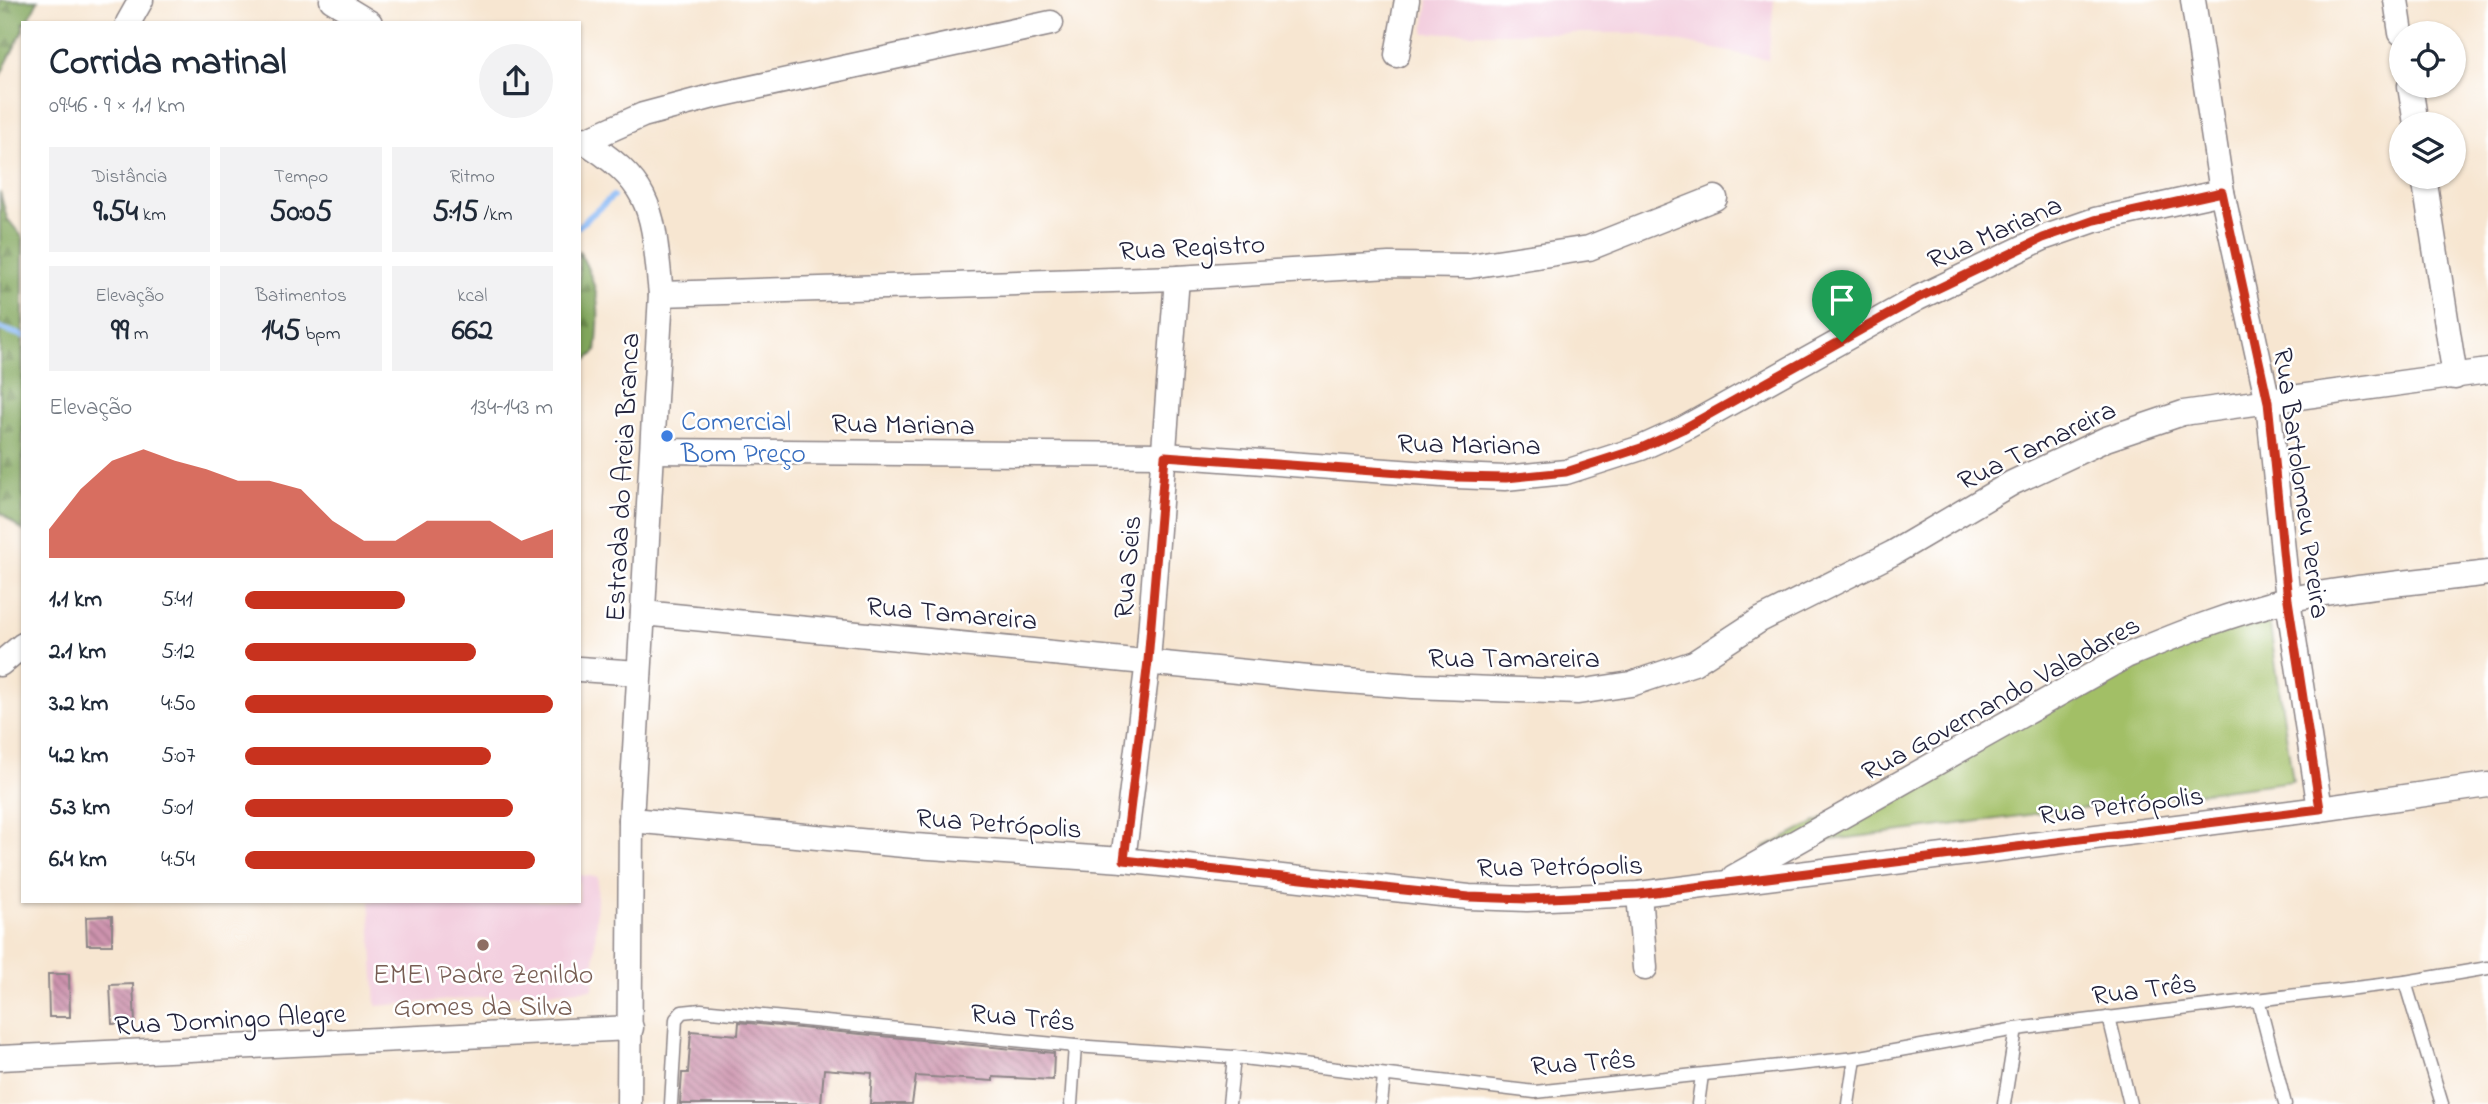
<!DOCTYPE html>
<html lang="pt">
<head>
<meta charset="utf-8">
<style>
  :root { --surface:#fff; --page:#f2f2f3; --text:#1f2937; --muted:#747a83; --accent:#c8321e }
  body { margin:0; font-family:"Indie Flower",sans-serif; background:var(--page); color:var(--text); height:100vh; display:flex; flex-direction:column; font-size:26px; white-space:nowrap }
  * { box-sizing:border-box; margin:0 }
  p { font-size:23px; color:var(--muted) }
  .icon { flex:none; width:38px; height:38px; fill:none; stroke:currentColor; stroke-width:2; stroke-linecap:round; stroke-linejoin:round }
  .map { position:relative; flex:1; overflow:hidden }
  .details { position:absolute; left:21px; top:21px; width:560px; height:882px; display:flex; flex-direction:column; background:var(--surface); border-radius:0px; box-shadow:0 2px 5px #0004 }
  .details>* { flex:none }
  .controls { position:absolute; left:2389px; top:21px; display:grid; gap:14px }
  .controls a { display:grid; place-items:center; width:77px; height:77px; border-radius:50%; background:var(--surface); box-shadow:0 2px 5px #0004; font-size:35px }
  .pin { position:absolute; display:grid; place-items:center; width:60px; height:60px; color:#fff; margin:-72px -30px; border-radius:50% 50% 50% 0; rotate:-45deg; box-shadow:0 0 7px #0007 }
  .pin .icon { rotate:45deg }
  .round { display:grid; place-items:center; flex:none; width:74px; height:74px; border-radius:37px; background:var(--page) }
  .head { display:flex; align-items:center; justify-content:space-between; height:119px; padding:0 28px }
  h1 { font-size:38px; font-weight:800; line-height:52px }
  .figures { display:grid; grid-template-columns:repeat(3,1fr); gap:10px; height:119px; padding:7px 28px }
  .figures div { display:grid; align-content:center; border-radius:0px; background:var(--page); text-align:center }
  .figures b { font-size:30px; font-weight:800 }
  .figures small { font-size:19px; font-weight:400 }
  .figures p { font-size:19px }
  .chart { height:196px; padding:14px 28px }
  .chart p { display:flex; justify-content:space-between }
  .chart svg { width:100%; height:126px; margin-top:7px; fill:var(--accent); opacity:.7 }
  ul { padding:0 28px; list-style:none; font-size:23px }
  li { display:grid; grid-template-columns:112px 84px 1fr; align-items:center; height:52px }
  li i { height:18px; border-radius:9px; background:var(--accent) }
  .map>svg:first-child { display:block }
  .built { fill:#f3cfdf }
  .green { fill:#a2bf66; stroke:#627050; stroke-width:2 }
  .forest { fill:url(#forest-firs); stroke:#52644b; stroke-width:2 }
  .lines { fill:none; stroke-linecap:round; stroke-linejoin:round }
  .stream { stroke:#8abaf6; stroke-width:6 }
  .building { fill:url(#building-back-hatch) }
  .service-casing { stroke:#8c8486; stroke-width:15 }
  .minor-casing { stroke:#8c8486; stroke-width:27 }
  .service { stroke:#fff; stroke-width:12 }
  .minor { stroke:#fff; stroke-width:24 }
  .route-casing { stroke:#fff; stroke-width:14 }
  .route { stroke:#c8321e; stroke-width:9 }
  .shop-dot { fill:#3f7fe0; stroke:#fff; stroke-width:2.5 }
  .education-dot { fill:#8d6e63; stroke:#fff; stroke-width:2.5 }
  .labels { text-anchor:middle; stroke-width:5; stroke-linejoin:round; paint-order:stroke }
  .street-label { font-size:28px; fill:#22223b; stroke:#fff }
  .shop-label { font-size:28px; fill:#366cbe; stroke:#fff; text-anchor:start }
  .education-label { font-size:28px; fill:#785e54; stroke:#fff }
</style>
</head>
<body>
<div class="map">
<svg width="2488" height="1104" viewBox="0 0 2488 1104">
  <defs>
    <pattern id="forest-firs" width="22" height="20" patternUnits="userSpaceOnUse" patternTransform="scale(1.75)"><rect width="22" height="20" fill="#81a65b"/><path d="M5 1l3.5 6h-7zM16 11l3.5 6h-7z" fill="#69874c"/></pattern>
    <pattern id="building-back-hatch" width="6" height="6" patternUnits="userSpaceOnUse" patternTransform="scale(1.75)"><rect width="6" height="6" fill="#cd93ad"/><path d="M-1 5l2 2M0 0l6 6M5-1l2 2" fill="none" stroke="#a6788e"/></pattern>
  </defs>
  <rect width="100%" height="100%" fill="#fff"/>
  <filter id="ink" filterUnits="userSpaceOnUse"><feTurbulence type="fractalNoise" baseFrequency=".0143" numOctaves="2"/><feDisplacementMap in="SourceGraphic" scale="14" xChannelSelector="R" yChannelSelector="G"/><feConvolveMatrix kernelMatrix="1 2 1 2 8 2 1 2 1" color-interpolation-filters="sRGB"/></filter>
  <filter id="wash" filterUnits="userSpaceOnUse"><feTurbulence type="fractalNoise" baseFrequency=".00686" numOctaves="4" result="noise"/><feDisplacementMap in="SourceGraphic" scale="28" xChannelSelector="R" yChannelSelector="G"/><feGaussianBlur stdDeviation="1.57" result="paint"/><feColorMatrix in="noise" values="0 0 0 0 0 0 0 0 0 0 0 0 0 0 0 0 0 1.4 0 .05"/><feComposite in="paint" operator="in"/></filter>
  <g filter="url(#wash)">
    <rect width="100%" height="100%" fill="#f7e6d1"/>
    <g class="built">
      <polygon points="1428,0 1774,0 1768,60 1639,33 1424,33"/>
      <polygon points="579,875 598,877 593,989 376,1006 369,901 579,901"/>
    </g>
    <polygon class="green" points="2266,600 2293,781 1762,849"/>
    <g class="forest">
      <polygon points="0,0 38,0 27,23 23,23 23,30 0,76"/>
      <polygon points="0,192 7,218 23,238 23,531 0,512"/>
      <path d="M579,251C600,290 601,308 596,352L579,366Z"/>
    </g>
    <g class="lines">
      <g class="stream">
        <polyline points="579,226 613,196"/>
        <polyline points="0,328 23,336"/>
      </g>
    </g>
    <g id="blocks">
      <g class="building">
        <polygon points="112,916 112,945 87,945 86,917"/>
        <polygon points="48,974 69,974 70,1017 49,1017"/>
        <polygon points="133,984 135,1023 112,1024 110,985"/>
        <polygon points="739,1022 1054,1053 1053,1080 993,1077 993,1081 916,1076 912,1104 870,1104 872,1073 824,1069 821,1104 680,1104 682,1073 688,1073 691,1031 738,1035"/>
      </g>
    </g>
  </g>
  <g filter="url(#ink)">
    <use href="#blocks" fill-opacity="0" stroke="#8c8486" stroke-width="2"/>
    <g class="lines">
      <defs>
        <g id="service">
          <polyline points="2405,982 2442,1104"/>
          <polyline points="2258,999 2285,1104"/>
          <polyline points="2109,1017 2130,1104"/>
          <polyline points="671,1104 676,1019 682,1012 701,1010 1075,1046 1234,1057 1535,1092 1855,1058 2016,1029 2405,982 2488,968"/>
          <polyline points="1071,1104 1075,1046"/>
          <polyline points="1229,1104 1234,1057"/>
          <polyline points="1381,1104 1384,1076"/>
          <polyline points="1698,1104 1702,1075"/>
          <polyline points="1848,1104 1855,1058"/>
          <polyline points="2004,1104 2016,1029"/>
        </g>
        <g id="minor">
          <polyline points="332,0 370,23"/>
          <polyline points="2193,0 2222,192 2268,402 2288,600 2320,809"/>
          <polyline points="2396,0 2401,33"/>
          <polyline points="128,23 141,0"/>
          <polyline points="1397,55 1407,0"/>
          <polyline points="2410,86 2416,124"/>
          <path d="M579,138C656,185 652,211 661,294L631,820L629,1104"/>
          <polyline points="584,141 643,115 714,96 1051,23"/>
          <polyline points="2424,177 2455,377"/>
          <polyline points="661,294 1177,278 1389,265 1470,266 1589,248 1715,198"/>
          <polyline points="653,451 1165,455 1456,476 1505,478 1566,472 1641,448 1683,429 1918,298 2043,238 2095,220 2222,192"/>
          <polyline points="643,613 1308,678 1413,686 1578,692 1631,684 1694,663 1760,620 1893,553 2012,483 2106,439 2183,413 2488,371"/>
          <polyline points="0,664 23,645"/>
          <polyline points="579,669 639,673"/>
          <polyline points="631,820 915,846 1123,860 1469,897 1527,899 1639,894 2320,809 2488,785"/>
          <polyline points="1123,860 1148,661 1177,278"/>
          <path d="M1734,877L2126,656C2179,634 2231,613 2287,600C2352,586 2422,582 2488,573"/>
          <polyline points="1639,894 1645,968"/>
          <polyline points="0,1058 631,1028"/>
        </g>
      </defs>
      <use href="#service" class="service-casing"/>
      <use href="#minor" class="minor-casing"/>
      <use href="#service" class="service"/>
      <use href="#minor" class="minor"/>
    </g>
  </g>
  <g class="lines" filter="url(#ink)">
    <defs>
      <polygon id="route" points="2222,192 2268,402 2288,600 2320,809 1639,894 1527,899 1469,897 1124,860 1148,661 1165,456 1456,477 1506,478 1566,472 1641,448 1683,429 1918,298 2043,238 2095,220"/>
    </defs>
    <use href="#route" class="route-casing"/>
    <use href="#route" class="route"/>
  </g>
  <circle class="shop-dot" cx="667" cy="436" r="7"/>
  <circle class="education-dot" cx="483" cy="945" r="7"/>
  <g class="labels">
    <g class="street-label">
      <text transform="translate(1994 231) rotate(-24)" y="10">Rua Mariana</text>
      <text transform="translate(1192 246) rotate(-3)" y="10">Rua Registro</text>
      <text transform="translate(903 423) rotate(1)" y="10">Rua Mariana</text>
      <text transform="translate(1469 443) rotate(1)" y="10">Rua Mariana</text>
      <text transform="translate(2036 444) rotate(-26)" y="10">Rua Tamareira</text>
      <text transform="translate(621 477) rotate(-87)" y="10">Estrada do Areia Branca</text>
      <text transform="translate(2303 483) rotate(82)" y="10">Rua Bartolomeu Pereira</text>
      <text transform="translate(1126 567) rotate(-85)" y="10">Rua Seis</text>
      <text transform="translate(952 612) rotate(5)" y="10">Rua Tamareira</text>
      <text x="1514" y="667">Rua Tamareira</text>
      <text transform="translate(2000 697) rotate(-29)" y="10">Rua Governando Valadares</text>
      <text transform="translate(2121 804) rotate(-7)" y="10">Rua Petrópolis</text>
      <text transform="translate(999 822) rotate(4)" y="10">Rua Petrópolis</text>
      <text transform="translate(1560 865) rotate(-1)" y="10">Rua Petrópolis</text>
      <text transform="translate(2144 988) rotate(-7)" y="10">Rua Três</text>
      <text transform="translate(1023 1016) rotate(5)" y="10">Rua Três</text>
      <text transform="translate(230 1018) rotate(-3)" y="10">Rua Domingo Alegre</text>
      <text transform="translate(1583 1061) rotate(-4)" y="10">Rua Três</text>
    </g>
    <g class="shop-label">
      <text x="681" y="430">Comercial<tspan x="681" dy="32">Bom Preço</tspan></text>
    </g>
    <g class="education-label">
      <text x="483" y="983">EMEI Padre Zenildo<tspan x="483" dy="32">Gomes da Silva</tspan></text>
    </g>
  </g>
</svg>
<div class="controls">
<a><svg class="icon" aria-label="locate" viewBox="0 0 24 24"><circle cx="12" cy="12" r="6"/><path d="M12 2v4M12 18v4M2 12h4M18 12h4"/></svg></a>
<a><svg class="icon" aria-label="layers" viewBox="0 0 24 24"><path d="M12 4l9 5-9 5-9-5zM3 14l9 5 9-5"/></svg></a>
</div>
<div class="pin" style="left:1842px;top:342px;background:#1e9e55"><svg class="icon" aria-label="arrive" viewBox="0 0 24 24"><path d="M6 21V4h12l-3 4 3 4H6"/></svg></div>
<section class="details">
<div class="head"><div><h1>Corrida matinal</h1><p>09:46 · 9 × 1.1 km</p></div><a class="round"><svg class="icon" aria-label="share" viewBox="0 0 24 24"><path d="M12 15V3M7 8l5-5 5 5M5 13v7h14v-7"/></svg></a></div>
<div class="figures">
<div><p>Distância</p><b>9.54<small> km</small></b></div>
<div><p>Tempo</p><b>50:05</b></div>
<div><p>Ritmo</p><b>5:15<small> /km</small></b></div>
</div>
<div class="figures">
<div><p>Elevação</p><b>99<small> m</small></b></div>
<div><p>Batimentos</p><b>145<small> bpm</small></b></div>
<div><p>kcal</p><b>662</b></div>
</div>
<div class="chart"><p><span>Elevação</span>134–143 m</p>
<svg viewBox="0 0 160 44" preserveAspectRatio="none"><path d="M0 44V34L10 20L20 10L30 6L40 10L50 13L60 17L70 17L80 20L90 31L100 38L110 38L120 31L130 31L140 31L150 38L160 34V44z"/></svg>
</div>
<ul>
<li><b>1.1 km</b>5:41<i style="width:52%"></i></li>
<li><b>2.1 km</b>5:12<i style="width:75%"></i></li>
<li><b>3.2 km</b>4:50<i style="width:100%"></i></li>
<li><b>4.2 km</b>5:07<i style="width:80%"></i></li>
<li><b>5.3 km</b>5:01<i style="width:87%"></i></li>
<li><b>6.4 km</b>4:54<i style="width:94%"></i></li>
</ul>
</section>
</div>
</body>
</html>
